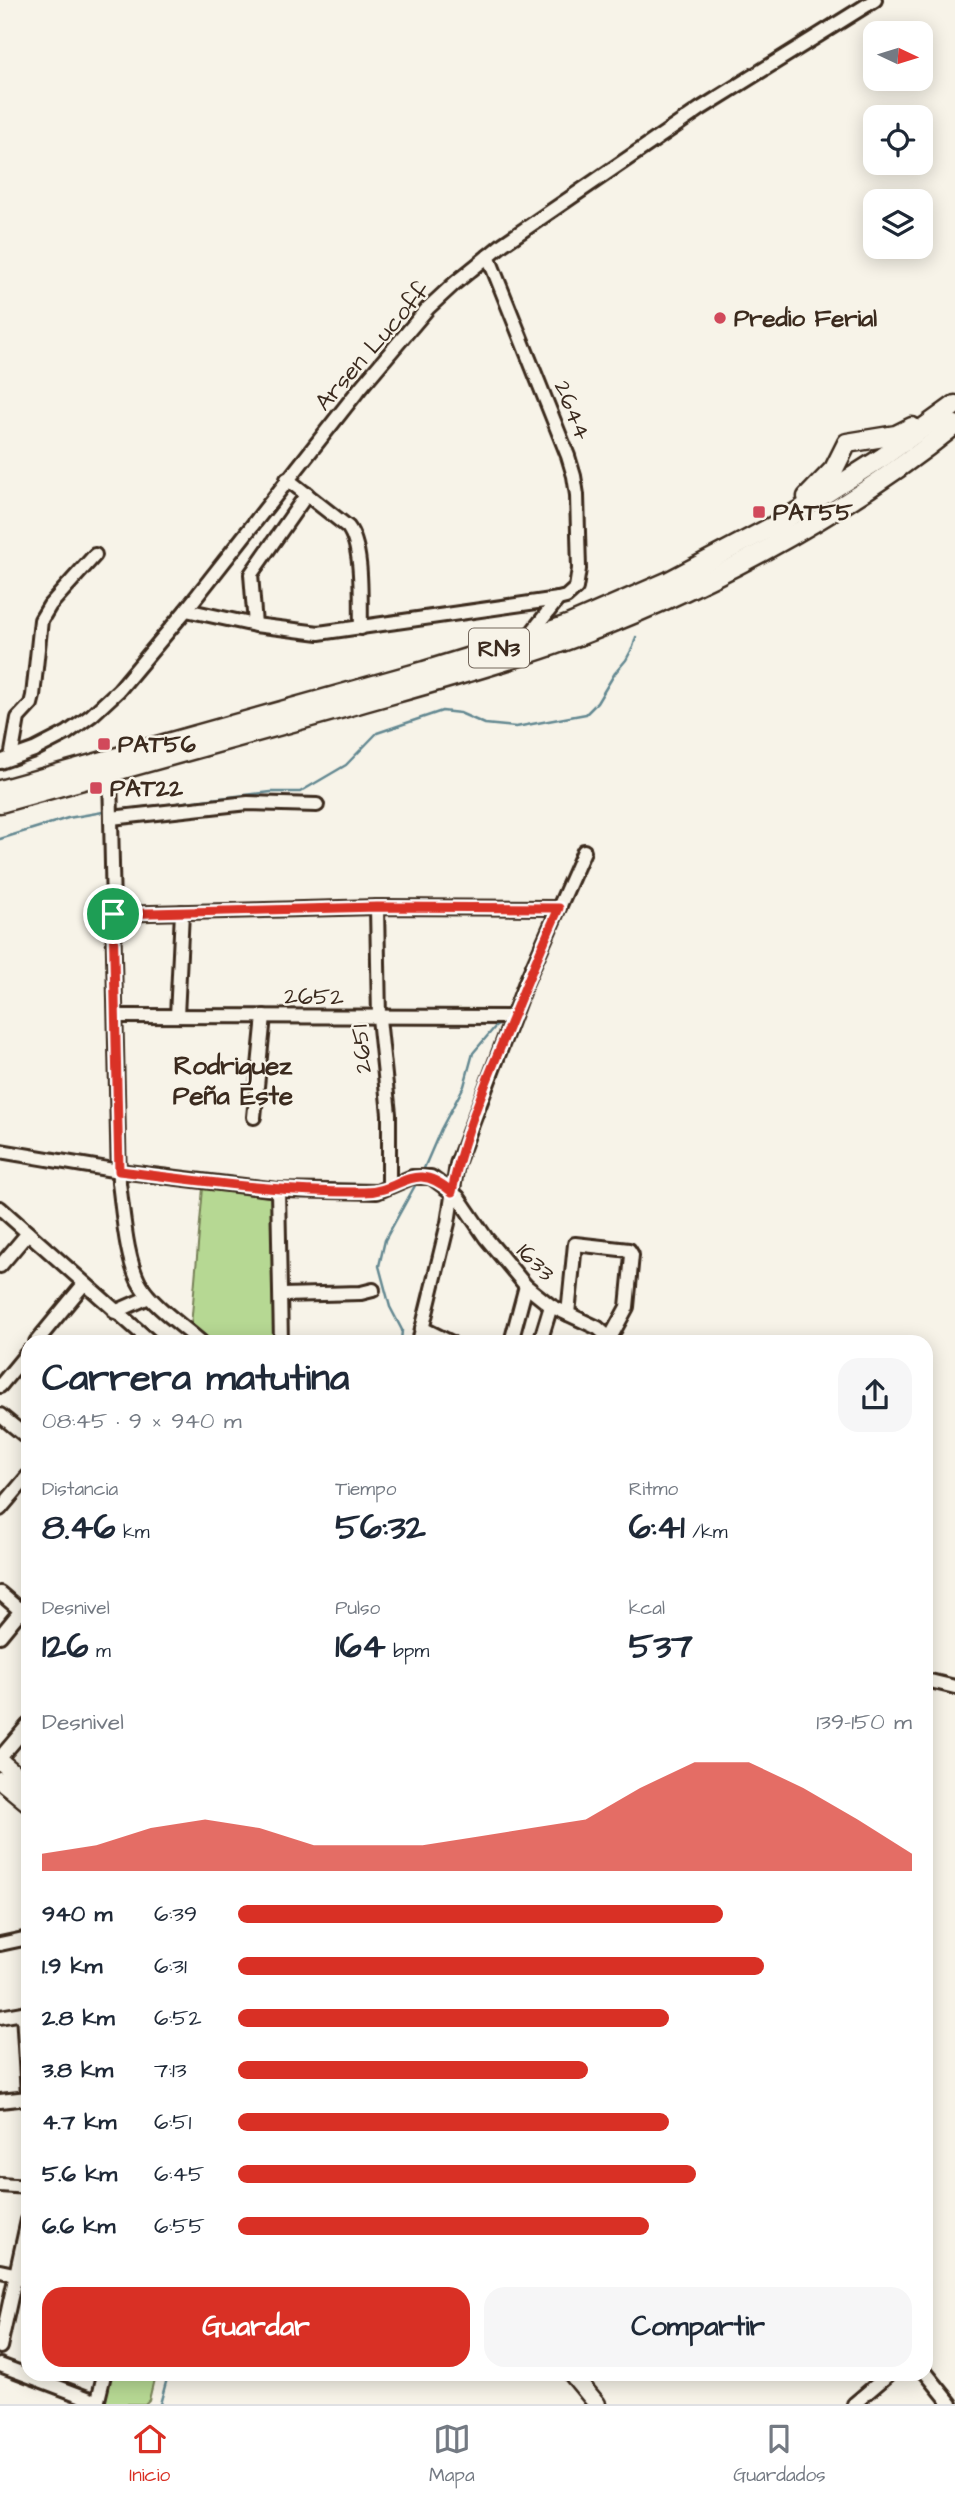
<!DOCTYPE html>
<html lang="es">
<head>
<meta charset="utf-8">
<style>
  :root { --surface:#fff; --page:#f6f6f7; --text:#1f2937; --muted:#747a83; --line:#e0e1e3; --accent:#d93025 }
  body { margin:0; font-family:"Architects Daughter",sans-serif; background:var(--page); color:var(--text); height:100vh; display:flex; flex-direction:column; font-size:26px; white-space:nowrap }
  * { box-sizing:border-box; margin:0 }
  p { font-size:23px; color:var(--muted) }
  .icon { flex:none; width:38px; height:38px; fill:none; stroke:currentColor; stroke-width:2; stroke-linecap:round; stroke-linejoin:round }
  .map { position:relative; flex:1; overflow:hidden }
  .panel { position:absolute; left:21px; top:1335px; width:912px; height:1046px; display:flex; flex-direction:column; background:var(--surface); border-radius:21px; box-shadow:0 4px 18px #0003 }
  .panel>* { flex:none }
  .needle { width:46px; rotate:94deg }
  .tools { position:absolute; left:863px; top:21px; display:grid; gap:14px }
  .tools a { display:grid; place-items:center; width:70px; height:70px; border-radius:14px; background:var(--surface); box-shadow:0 4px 18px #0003; font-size:35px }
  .pin { position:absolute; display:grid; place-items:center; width:60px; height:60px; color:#fff; margin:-30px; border:4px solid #fff; border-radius:50%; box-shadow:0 2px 7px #0007 }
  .round { display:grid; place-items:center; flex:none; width:74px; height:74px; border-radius:21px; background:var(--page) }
  .head { display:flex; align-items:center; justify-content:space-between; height:119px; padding:0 21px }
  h1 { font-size:38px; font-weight:800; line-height:52px }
  .figures { display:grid; grid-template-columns:repeat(3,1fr); gap:10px; height:119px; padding:7px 21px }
  .figures div { display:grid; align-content:center }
  .figures b { font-size:35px; font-weight:800 }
  .figures small { font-size:19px; font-weight:400 }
  .figures p { font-size:19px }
  .chart { height:196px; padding:14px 21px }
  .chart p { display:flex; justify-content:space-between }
  .chart svg { width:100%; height:126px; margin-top:7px; fill:var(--accent); opacity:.7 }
  .action { display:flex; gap:14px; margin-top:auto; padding:14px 21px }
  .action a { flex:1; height:80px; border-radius:21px; background:var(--accent); color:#fff; font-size:28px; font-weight:800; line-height:80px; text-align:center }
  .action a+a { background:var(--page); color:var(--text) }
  ul { padding:0 21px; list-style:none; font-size:23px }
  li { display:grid; grid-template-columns:112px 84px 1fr; align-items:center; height:52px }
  li i { height:18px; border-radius:9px; background:var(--accent) }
  .tab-bar { display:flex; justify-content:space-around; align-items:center; height:98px; border-top:2px solid var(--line); background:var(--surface); font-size:19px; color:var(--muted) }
  .tab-bar a { display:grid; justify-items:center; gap:4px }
  .tab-bar .on { color:var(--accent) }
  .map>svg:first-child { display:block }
  .green { fill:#b6d893; stroke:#788158; stroke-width:2 }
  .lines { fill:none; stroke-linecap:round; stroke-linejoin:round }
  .stream { stroke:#638891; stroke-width:2.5 }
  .minor-casing { stroke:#3b2a1e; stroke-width:18 }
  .major-casing { stroke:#3b2a1e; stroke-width:21 }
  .highway-casing { stroke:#3b2a1e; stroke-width:23 }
  .minor { stroke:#f7f3e8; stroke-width:12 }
  .major { stroke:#f7f3e8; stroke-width:16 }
  .highway { stroke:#f7f3e8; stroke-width:18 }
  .route-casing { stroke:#fff; stroke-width:14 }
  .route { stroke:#d93025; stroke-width:9 }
  .poi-dot { fill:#d1495b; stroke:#f7f3e8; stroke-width:2.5 }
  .labels { text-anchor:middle; stroke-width:5; stroke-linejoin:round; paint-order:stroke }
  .shield { fill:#f7f3e8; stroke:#73665b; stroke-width:2 }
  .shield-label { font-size:23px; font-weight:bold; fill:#3b2a1e }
  .poi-label { font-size:24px; font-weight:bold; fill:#3b2a1e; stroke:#f7f3e8; text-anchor:start }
  .street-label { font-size:24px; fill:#3b2a1e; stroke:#f7f3e8 }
  .neighbourhood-label { font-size:26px; font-weight:bold; fill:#3b2a1e; stroke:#f7f3e8 }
</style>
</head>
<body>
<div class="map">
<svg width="955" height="2404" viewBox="0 0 955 2404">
  <rect width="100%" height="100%" fill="#f7f3e8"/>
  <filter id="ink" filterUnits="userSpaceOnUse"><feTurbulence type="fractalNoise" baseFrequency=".0143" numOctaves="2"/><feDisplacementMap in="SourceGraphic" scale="14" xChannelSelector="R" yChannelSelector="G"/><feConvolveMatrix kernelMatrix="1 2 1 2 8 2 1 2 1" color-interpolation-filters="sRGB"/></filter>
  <g filter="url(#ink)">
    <g class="green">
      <polygon points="203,1188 271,1197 275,1342 210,1342 191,1326"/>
      <polygon points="109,2375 155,2375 149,2400 145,2404 103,2404"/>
    </g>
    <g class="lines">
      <g class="stream">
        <polyline points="118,810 271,792 300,792 346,765 377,733 442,711 460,713 485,724 516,727 586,714 597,703 615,673 626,660 633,647 636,637"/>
        <polyline points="0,839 68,818 103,812"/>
        <polyline points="422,1173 441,1129 464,1086 473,1053 495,1027 504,1022"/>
        <polyline points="401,1342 402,1330 390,1307 379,1266 385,1240 417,1182"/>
        <polyline points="160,2404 168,2375"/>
      </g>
      <defs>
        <g id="minor">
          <path d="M287,479L348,527C364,548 360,602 361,628"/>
          <polyline points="186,610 255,625 319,633 558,599 566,597 576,588 579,569 577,495 574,476 568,456 488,256"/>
          <polyline points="255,625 251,574 307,494"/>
          <polyline points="526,640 558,599"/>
          <polyline points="11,758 18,718 31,704 33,696 41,620 50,605 95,555"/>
          <polyline points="0,762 34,750 67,733 92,715 119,690 186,610 361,387 428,308 455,283 503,244 700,109 875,0"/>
          <path d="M110,773L119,1183C123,1211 126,1262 141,1286C153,1306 183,1326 201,1342"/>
          <polyline points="111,818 248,803 317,805"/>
          <polyline points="377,907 379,1018 389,1114 389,1186"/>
          <polyline points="113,914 377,907 559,908"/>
          <polyline points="116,1016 512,1017"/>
          <polyline points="177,1016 182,912"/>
          <polyline points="254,1117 264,1016"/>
          <polyline points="0,1151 119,1171 278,1190 377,1192 412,1177 431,1177 458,1197 486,1238 526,1286 551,1306 598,1328 614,1342"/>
          <polyline points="278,1190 281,1342"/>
          <polyline points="0,1208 151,1342"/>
          <polyline points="0,1266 28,1233"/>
          <polyline points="282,1295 361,1293 373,1290"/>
          <polyline points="115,1312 149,1297"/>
          <polyline points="568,1314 575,1244 629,1250 632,1255 627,1307 610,1338"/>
          <polyline points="422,1328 450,1342"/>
          <polyline points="36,1342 84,1284"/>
          <polyline points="419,1342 448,1223 457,1164 526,982 584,851"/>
          <polyline points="511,1342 526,1286"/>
          <polyline points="540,1342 551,1306"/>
          <polyline points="0,1386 28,1352"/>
          <polyline points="0,1415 28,1438"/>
          <polyline points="0,1509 28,1476"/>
          <polyline points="0,1593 28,1617"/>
          <polyline points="0,1636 28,1602"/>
          <polyline points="926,1680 955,1687"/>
          <polyline points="0,1758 28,1725"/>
          <polyline points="0,1944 28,1938"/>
          <polyline points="23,2013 28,2095"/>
          <polyline points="0,2017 28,2012"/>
          <polyline points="0,2101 28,2098"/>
          <polyline points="0,2185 28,2187"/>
          <polyline points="0,2271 28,2277"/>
          <polyline points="0,2347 28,2220"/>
          <polyline points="0,2365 98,2402"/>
          <polyline points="926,2373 951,2404"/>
          <polyline points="97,2404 104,2375"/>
          <polyline points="854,2404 888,2375"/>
        </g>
        <g id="major">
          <polyline points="0,1761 28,1784"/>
          <polyline points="0,1780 28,1803"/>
          <polyline points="573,2375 597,2404"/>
        </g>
        <g id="highway">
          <polyline points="807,497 834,469 847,443 896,435 912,427"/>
          <polyline points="0,790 424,671 519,642 570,624 669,581 781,522 883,457 955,405"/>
          <path d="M0,803C112,773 224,742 336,710C409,689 482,670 554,645C691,596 842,517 955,425"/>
        </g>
      </defs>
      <use href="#minor" class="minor-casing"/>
      <use href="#major" class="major-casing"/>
      <use href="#highway" class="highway-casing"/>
      <use href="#minor" class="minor"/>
      <use href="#major" class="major"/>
      <use href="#highway" class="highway"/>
    </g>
  </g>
  <g class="lines" filter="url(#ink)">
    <defs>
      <path id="route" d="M377,907L559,908C536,959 515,1011 494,1063C477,1105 460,1148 452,1192C412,1158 403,1192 364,1192C281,1193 201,1181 119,1171L113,914Z"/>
    </defs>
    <use href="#route" class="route-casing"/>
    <use href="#route" class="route"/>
  </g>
  <g class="poi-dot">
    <circle cx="720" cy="318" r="7"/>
    <rect x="752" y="505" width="14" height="14" rx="3.5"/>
    <rect x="97" y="737" width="14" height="14" rx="3.5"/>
    <rect x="89" y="781" width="14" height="14" rx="3.5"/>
  </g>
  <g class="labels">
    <rect class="shield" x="469" y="628.5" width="60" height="39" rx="5"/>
    <g class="shield-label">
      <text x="499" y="656">RN3</text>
    </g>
    <g class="poi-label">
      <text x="734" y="326">Predio Ferial</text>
      <text x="773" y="520">PAT55</text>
      <text x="118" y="752">PAT56</text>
      <text x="110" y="796">PAT22</text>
    </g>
    <g class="street-label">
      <text transform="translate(372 346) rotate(-49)" y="8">Arsen Lucoff</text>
      <text transform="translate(573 410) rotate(68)" y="8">2644</text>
      <text transform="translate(314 996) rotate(1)" y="8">2652</text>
      <text transform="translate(361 1049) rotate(-95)" y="8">2651</text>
      <text transform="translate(536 1262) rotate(46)" y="8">1633</text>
    </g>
    <g class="neighbourhood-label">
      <text x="233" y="1074">Rodriguez<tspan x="233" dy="30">Peña Este</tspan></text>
    </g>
  </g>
</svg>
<div class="tools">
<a><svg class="needle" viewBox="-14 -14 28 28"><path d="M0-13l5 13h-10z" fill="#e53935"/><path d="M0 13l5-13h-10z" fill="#747a83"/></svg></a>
<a><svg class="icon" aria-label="locate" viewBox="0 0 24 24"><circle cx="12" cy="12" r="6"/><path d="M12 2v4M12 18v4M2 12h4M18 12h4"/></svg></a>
<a><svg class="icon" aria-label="layers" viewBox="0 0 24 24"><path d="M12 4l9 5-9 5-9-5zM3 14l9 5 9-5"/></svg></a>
</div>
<div class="pin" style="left:113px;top:914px;background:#1e9e55"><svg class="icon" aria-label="arrive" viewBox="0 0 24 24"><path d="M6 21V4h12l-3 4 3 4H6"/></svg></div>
<section class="panel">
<div class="head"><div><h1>Carrera matutina</h1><p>08:45 · 9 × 940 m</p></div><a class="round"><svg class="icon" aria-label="share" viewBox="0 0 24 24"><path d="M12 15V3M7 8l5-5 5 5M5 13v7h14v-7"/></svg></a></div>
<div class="figures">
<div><p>Distancia</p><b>8.46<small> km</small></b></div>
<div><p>Tiempo</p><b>56:32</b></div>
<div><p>Ritmo</p><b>6:41<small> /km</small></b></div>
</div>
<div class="figures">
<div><p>Desnivel</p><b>126<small> m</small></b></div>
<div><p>Pulso</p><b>164<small> bpm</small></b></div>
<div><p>kcal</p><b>537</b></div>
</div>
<div class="chart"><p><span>Desnivel</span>139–150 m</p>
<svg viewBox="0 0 160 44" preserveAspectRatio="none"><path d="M0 44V38L10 35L20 29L30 26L40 29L50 35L60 35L70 35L80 32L90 29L100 26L110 15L120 6L130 6L140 15L150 26L160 38V44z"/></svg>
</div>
<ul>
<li><b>940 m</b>6:39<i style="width:72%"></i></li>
<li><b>1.9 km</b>6:31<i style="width:78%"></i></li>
<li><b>2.8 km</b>6:52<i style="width:64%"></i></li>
<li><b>3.8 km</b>7:13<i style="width:52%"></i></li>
<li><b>4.7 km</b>6:51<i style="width:64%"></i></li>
<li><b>5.6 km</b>6:45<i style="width:68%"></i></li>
<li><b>6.6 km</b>6:55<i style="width:61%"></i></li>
</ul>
<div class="action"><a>Guardar</a><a>Compartir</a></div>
</section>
</div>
<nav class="tab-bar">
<a class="on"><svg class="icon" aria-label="home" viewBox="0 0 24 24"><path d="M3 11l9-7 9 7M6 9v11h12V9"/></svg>Inicio</a>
<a><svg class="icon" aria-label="map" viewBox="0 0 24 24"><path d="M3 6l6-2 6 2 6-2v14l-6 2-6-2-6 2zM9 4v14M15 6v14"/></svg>Mapa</a>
<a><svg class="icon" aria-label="saved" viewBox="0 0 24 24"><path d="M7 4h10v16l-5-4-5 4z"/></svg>Guardados</a>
</nav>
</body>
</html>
